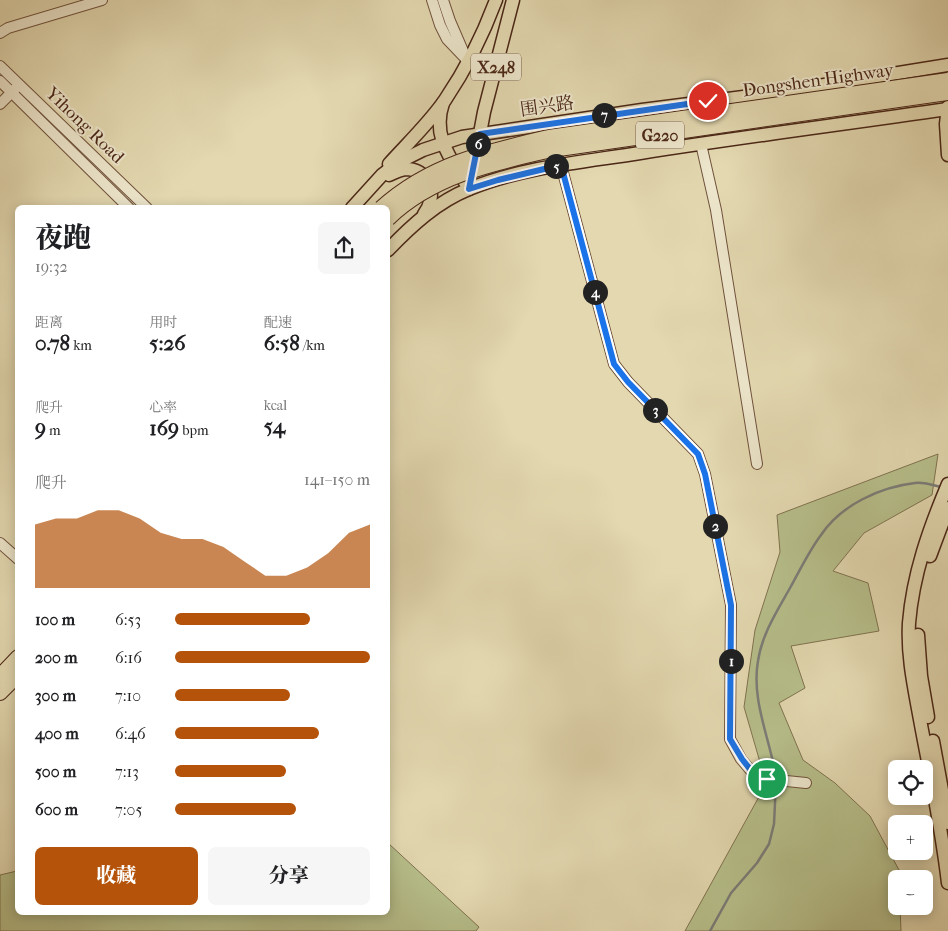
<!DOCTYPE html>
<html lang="zh">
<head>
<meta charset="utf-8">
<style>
  :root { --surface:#fff; --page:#f6f6f6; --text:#202124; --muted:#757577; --accent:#b45309 }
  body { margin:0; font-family:"IM FELL French Canon","Noto Serif SC",serif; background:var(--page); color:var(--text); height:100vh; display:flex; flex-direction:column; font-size:19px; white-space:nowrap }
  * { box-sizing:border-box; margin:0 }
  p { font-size:16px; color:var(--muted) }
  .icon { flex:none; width:28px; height:28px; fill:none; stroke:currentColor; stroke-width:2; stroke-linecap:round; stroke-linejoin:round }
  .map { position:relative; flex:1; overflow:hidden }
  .panel { position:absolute; left:15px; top:205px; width:375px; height:710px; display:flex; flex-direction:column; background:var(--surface); border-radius:8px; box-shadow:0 2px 12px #0003 }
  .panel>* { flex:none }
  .buttons { position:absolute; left:888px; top:760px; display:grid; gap:10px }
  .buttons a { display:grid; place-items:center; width:45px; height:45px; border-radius:8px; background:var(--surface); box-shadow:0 2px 12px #0003; font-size:25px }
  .pin { position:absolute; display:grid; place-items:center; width:42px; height:42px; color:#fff; margin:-21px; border:2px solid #fff; border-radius:50%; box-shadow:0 1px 5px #0007 }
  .km { position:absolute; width:25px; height:25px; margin:-12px; border-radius:50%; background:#222; color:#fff; font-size:14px; line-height:25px; text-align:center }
  .round { display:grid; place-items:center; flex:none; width:52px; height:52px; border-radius:8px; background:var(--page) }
  .overview { display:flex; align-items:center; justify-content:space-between; height:85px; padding:0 20px }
  h1 { font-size:28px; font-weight:800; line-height:38px }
  .metrics { display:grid; grid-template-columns:repeat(3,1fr); gap:8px; height:85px; padding:5px 20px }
  .metrics div { display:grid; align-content:center }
  .metrics b { font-size:21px; font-weight:800 }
  .metrics small { font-size:14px; font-weight:400 }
  .metrics p { font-size:14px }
  .chart { height:140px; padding:10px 20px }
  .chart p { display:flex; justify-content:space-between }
  .chart svg { width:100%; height:90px; margin-top:5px; fill:var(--accent); opacity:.7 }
  .action { display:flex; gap:10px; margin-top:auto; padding:10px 20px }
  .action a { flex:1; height:58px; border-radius:8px; background:var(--accent); color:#fff; font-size:20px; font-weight:800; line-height:58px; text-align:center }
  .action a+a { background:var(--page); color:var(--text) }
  ul { padding:0 20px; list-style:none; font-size:16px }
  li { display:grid; grid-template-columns:80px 60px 1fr; align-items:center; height:38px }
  li i { height:12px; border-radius:6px; background:var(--accent) }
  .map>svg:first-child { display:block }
  .green { fill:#b6be8a; stroke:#807250 }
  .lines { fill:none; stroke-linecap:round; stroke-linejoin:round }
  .stream { stroke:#7b7c77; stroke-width:2.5 }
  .minor-casing { stroke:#70523c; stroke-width:12 }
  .major-casing { stroke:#4a2616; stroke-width:15 }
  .highway-casing { stroke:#4a2616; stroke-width:16 }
  .minor { stroke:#ede6cc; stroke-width:10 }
  .major { stroke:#e3d8b0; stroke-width:12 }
  .highway { stroke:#e3d8b0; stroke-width:14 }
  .highway-bridge-casing { stroke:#4a2616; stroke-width:16; stroke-linecap:butt }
  .highway-bridge { stroke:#e3d8b0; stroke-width:14 }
  .route-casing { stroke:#fff; stroke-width:10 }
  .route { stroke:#1a73e8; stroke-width:6 }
  .labels { text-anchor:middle; stroke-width:4; stroke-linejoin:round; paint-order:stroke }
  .shield { fill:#ede6cc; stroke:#7b604d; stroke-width:1 }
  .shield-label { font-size:16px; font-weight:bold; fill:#4a2616 }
  .street-label { font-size:18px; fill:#4a2616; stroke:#ede6cc }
</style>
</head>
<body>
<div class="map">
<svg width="948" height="931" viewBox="0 0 948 931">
  <rect width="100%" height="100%" fill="#e3d8b0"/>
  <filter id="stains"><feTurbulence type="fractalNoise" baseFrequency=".004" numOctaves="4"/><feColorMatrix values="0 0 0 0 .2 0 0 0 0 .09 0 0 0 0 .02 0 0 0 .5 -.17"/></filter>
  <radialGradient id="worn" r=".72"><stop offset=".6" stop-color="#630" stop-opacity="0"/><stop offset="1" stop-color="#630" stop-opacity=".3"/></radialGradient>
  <g class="green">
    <polygon points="938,454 932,495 864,533 833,571 868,583 879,631 791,646 805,688 779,703 803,760 835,783 870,816 899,870 899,879 896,879 896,906 900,906 901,931 685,931 761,793 762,769 744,707 755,630 780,552 777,515"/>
    <polygon points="388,843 479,927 476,931 0,931 0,875 17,871 18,912 388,912"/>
  </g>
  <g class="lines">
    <g class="stream">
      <path d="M776,777C770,739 751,700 758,661C762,634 777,611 790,588C800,570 809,551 821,535C841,505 880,487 915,483C923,482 933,485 941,487"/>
      <polyline points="710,931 731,893 757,863 769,844 774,824 776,782"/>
    </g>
    <defs>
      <g id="minor">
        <polyline points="432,0 440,25 447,39 468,61"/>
        <polyline points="443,0 450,21 463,51"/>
        <polyline points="0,33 8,28 102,0"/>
        <polyline points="0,66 147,208"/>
        <polyline points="0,81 129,208"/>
        <polyline points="0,104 15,89"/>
        <polyline points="701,144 716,210 757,464"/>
        <polyline points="561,165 614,364 628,382 698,454 705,474 731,605 730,739 741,759 757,778 806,783"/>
        <polyline points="0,543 18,559"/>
      </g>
      <g id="major">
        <path d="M443,103C431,138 453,161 469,189"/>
        <polyline points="948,107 946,124 948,155"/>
        <path d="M389,164C407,144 430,122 445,100C466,69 483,35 496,0"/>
        <polyline points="474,165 484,112 513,0"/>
        <path d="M389,175C395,172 401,169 408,169C432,171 437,198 424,214"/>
        <polyline points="352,208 382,175 399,162 423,150 462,137 642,110 775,93 948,65"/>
        <path d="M388,250C412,225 437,202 469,189C523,167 583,162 640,153C742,137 845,124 948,109"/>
        <path d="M948,484C929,529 913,574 909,623C907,658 915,691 921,725C931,778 942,830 948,883"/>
        <polyline points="930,556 948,508"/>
        <polyline points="918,635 921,676 928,717"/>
        <polyline points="933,741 948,823"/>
      </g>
      <g id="highway">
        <polyline points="0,676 18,657"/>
        <polyline points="0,693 18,675"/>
      </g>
    </defs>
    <use href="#minor" class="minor-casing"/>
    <use href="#major" class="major-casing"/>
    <use href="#highway" class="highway-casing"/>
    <use href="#minor" class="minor"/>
    <use href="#major" class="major"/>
    <use href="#highway" class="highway"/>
    <defs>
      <g id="highway-bridge">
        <path d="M381,208C429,164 488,151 549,137L948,80"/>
        <path d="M388,219C432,176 494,163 552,150L948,93"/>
      </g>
    </defs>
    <use href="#highway-bridge" class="highway-bridge-casing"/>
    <use href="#highway-bridge" class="highway-bridge"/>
  </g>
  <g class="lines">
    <defs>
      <polyline id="route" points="708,101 480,134 469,189 498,180 561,165 614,364 628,382 698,454 705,474 731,605 730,739 742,759 757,778 767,779"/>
    </defs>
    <use href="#route" class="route-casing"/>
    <use href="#route" class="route"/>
  </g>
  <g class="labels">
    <g class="shield">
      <rect x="471" y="53.5" width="50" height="27" rx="4"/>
      <rect x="636" y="121.5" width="48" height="27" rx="4"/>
    </g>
    <g class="shield-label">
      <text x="496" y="73">X248</text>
      <text x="660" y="141">G220</text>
    </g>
    <g class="street-label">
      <text transform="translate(818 80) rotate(-8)" y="6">Dongshen Highway</text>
      <text transform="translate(547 106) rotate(-8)" y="6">围兴路</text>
      <text transform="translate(85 125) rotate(44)" y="6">Yihong Road</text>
    </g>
  </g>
  <rect width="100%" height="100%" filter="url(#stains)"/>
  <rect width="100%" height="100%" fill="url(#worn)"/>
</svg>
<div class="buttons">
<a><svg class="icon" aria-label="locate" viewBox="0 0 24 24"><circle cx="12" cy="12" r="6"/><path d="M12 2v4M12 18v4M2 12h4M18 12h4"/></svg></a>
<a>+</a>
<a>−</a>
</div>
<div class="pin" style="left:767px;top:779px;background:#1e9e55"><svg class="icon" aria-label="arrive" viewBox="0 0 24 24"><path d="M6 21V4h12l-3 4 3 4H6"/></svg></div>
<div class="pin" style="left:708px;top:101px;background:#d93025"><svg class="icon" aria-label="check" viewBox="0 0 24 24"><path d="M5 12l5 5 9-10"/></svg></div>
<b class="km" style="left:731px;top:661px">1</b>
<b class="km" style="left:715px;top:526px">2</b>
<b class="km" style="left:655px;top:410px">3</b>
<b class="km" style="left:595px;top:292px">4</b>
<b class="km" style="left:556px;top:166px">5</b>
<b class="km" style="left:478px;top:144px">6</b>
<b class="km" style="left:604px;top:115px">7</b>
<section class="panel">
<div class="overview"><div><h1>夜跑</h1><p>19:32</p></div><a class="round"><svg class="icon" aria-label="share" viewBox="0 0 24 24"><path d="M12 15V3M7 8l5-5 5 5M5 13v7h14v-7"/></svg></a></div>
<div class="metrics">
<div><p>距离</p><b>0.78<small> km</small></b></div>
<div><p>用时</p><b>5:26</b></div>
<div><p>配速</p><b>6:58<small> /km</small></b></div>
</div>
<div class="metrics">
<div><p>爬升</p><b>9<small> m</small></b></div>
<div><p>心率</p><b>169<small> bpm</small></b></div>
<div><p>kcal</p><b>54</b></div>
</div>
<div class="chart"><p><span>爬升</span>141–150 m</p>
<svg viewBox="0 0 160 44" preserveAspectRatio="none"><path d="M0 44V13L10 10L20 10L30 6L40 6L50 10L60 17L70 20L80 20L90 24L100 31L110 38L120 38L130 34L140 27L150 17L160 13V44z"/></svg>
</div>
<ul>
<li><b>100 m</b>6:53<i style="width:69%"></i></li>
<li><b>200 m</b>6:16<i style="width:100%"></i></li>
<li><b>300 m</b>7:10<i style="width:59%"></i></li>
<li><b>400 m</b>6:46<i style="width:74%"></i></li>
<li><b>500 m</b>7:13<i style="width:57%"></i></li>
<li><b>600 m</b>7:05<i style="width:62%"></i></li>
</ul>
<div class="action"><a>收藏</a><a>分享</a></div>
</section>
</div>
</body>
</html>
